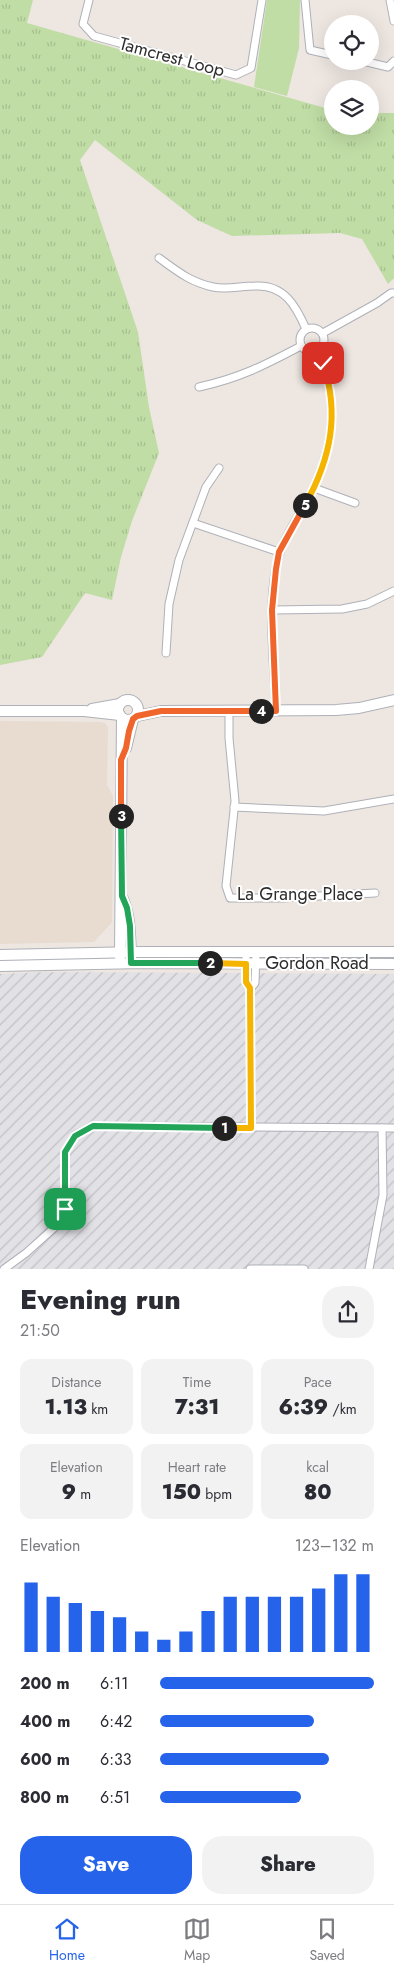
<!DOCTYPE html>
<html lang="en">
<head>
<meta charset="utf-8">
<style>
  :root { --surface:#fff; --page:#f2f2f3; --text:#2b2b33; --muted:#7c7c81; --line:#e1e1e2; --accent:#2563eb }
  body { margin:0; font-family:Jost,sans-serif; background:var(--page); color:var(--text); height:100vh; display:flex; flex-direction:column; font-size:19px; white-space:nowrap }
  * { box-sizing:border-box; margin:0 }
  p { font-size:16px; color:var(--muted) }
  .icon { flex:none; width:28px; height:28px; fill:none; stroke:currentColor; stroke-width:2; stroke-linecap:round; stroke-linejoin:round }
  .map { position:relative; height:1269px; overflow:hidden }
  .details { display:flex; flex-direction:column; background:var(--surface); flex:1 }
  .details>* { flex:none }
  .buttons { position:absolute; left:324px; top:15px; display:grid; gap:10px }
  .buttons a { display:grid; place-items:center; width:55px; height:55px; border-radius:50%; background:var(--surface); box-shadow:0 5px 20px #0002; font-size:25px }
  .pin { position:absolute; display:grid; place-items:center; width:42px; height:42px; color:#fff; margin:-21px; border-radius:10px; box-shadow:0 2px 8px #0006 }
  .km { position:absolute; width:25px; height:25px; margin:-12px; border-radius:50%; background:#222; color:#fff; font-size:14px; line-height:25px; text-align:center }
  .round { display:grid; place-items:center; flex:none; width:52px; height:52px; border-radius:20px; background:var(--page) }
  .summary { display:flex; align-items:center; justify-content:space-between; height:85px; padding:0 20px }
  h1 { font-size:28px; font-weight:800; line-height:38px }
  .figures { display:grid; grid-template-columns:repeat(3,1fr); gap:8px; height:85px; padding:5px 20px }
  .figures div { display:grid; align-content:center; border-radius:12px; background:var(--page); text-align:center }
  .figures b { font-size:21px; font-weight:800 }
  .figures small { font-size:14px; font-weight:400 }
  .figures p { font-size:14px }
  .chart { height:140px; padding:10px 20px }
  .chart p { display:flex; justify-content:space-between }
  .chart svg { width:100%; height:90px; margin-top:5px; stroke:var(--accent); stroke-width:6 }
  .action { display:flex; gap:10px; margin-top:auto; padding:10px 20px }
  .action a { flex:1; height:58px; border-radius:20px; background:var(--accent); color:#fff; font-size:20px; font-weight:800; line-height:58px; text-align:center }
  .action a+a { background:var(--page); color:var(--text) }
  ul { padding:0 20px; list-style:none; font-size:16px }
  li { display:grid; grid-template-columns:80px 60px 1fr; align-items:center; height:38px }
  li i { height:12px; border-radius:6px; background:var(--accent) }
  .menu { display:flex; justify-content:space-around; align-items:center; height:70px; border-top:1px solid var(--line); background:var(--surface); font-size:14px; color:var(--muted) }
  .menu a { display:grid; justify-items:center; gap:2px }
  .menu .on { color:var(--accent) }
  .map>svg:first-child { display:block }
  .industrial { fill:url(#industrial-furrows) }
  .education { fill:#e8dcd0 }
  .grass { fill:url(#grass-tufts) }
  .park { fill:#c0dda5 }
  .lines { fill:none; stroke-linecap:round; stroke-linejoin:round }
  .street-casing { stroke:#aeb1b8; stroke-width:9 }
  .secondary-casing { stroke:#aeb1b8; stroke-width:12 }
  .street { stroke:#fff; stroke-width:7 }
  .secondary { stroke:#fff; stroke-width:10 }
  .split-1-casing { stroke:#fff; stroke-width:10 }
  .split-2-casing { stroke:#fff; stroke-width:10 }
  .split-3-casing { stroke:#fff; stroke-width:10 }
  .split-4-casing { stroke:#fff; stroke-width:10 }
  .split-5-casing { stroke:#fff; stroke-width:10 }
  .split-6-casing { stroke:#fff; stroke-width:10 }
  .split-1 { stroke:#22a559; stroke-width:6 }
  .split-2 { stroke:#f5b400; stroke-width:6 }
  .split-3 { stroke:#22a559; stroke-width:6 }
  .split-4 { stroke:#f0652b; stroke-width:6 }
  .split-5 { stroke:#f0652b; stroke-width:6 }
  .split-6 { stroke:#f5b400; stroke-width:6 }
  .labels { text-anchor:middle; stroke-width:4; stroke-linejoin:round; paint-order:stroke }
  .street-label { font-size:18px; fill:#2d2d2d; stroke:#fff }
</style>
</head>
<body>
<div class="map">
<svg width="394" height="1269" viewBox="0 0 394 1269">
  <defs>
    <pattern id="industrial-furrows" width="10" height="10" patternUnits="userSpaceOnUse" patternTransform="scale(1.25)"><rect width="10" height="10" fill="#e2e1e6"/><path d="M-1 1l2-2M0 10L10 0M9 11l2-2" fill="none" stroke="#c2c1c6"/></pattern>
    <pattern id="grass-tufts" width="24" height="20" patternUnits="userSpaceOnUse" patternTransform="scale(1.25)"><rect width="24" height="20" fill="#c0dda5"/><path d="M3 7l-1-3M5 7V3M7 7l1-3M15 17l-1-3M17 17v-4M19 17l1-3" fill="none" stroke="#a5be8e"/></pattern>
  </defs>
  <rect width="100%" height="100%" fill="#ede6e1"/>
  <polygon class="industrial" points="47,972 394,974 394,1269 0,1269 0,974"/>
  <polygon class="education" points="0,721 100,722 105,723 108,727 107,785 113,796 112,922 94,942 0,944"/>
  <polygon class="grass" points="0,0 33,0 27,23 332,110 332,126 370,126 370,113 394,113 394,278 388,284 362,239 340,233 232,236 197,220 95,140 80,160 138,332 149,407 159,453 132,521 121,557 112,600 85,593 42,657 0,665"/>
  <polygon class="park" points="267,0 300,0 299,48 287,96 254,87"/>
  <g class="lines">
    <defs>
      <g id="street">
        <polyline points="89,0 83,24 94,36 236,75 251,68 262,0"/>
        <polyline points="305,0 310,50 332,55"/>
        <polyline points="390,0 394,21"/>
        <polyline points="363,61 388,67 394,61"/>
        <path d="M159,258C177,271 190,282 213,287C227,290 241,286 255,286C284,284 296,306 306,329"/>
        <circle cx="312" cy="340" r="12"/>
        <polyline points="323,333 377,303 391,293 394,293"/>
        <path d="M199,387C240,378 265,365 301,346"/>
        <polyline points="314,488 355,503"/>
        <polyline points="193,523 279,552"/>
        <polyline points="272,610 342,609 367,604 394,591"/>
        <polyline points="166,653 169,604 179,560 206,487 219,468"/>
        <polyline points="229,711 229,738 235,801 226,886 230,898 282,898 375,893"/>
        <path d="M276,711C274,663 266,600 279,555C283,539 297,519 305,504C333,454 341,405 318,352"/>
        <polyline points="234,807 324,811 394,799"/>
        <polyline points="246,952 246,982 250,989 251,1128"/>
        <polyline points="250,989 255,983 256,952"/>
        <polyline points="4,1269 26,1253 54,1228 65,1209 65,1152 75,1135 93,1126 394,1128"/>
        <polyline points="250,1269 304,1269"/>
        <polyline points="369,1269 383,1195 382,1128"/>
      </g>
      <g id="secondary">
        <circle cx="128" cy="710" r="10"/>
        <polyline points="92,709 120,704"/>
        <polyline points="0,711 84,711 120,715"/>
        <polyline points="137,716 161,711 336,710 359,708 394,700"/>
        <polyline points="126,748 133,719"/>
        <path d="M123,899C131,918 130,938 131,958"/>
        <polyline points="0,955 139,952 394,952"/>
        <polyline points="120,957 122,718"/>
        <polyline points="0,966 143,963 394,964"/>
      </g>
    </defs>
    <use href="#street" class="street-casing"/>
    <use href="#secondary" class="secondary-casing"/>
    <use href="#street" class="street"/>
    <use href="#secondary" class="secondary"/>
  </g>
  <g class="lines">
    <defs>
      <polyline id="split-1" points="65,1209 65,1152 75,1136 93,1126 224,1128"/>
      <polyline id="split-2" points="210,963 246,964 246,982 250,988 251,1128 224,1128"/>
      <polyline id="split-3" points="121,816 122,896 127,908 130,926 131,963 210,963"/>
      <polyline id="split-4" points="121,816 121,760 126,748 129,731 133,719 137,716 161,711 261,711"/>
      <polyline id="split-5" points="261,711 276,711 272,610 276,569 279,552 305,505"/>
      <path id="split-6" d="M305,505C331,458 340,414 323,363"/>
    </defs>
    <use href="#split-1" class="split-1-casing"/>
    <use href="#split-2" class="split-2-casing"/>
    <use href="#split-3" class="split-3-casing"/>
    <use href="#split-4" class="split-4-casing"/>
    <use href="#split-5" class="split-5-casing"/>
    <use href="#split-6" class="split-6-casing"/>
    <use href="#split-1" class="split-1"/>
    <use href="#split-2" class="split-2"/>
    <use href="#split-3" class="split-3"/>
    <use href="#split-4" class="split-4"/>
    <use href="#split-5" class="split-5"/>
    <use href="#split-6" class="split-6"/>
  </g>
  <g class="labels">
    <g class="street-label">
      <text transform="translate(172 57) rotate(15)" y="6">Tamcrest Loop</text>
      <text x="300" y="900">La Grange Place</text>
      <text x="317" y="969">Gordon Road</text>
    </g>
  </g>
</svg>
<div class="buttons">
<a><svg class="icon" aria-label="locate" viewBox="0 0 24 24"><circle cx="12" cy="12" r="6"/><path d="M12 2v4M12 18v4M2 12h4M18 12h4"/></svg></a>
<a><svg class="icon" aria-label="layers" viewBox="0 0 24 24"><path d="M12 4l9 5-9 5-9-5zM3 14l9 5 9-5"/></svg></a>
</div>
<div class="pin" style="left:65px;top:1209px;background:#1e9e55"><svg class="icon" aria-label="arrive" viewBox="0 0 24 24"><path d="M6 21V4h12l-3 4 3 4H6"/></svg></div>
<div class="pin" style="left:323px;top:363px;background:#d93025"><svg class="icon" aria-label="check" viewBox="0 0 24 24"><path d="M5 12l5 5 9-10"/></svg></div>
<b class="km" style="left:224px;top:1128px">1</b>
<b class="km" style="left:210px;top:963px">2</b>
<b class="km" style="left:121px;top:816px">3</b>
<b class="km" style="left:261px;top:711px">4</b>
<b class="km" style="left:305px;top:505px">5</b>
</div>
<section class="details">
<div class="summary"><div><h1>Evening run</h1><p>21:50</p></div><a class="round"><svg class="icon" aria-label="share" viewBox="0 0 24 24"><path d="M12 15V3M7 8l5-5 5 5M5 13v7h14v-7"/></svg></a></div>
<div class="figures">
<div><p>Distance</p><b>1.13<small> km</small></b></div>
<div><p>Time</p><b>7:31</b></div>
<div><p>Pace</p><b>6:39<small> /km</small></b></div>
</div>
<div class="figures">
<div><p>Elevation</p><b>9<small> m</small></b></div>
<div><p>Heart rate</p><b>150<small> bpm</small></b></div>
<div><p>kcal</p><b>80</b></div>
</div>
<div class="chart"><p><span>Elevation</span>123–132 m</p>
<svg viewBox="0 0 160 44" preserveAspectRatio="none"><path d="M5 44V10M15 44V17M25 44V20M35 44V24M45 44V27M55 44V34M65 44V38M75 44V34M85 44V24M95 44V17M105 44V17M115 44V17M125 44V17M135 44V13M145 44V6M155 44V6"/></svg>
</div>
<ul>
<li><b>200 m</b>6:11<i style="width:100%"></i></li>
<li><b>400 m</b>6:42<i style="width:72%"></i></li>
<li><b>600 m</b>6:33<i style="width:79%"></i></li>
<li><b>800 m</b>6:51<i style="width:66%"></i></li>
</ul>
<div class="action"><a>Save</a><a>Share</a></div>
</section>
<nav class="menu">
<a class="on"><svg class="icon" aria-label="home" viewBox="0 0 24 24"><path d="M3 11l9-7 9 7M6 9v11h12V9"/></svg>Home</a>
<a><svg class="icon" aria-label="map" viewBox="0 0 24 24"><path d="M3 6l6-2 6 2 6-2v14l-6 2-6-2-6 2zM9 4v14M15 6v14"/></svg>Map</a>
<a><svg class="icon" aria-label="saved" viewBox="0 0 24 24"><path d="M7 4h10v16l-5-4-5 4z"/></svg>Saved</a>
</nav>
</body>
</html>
